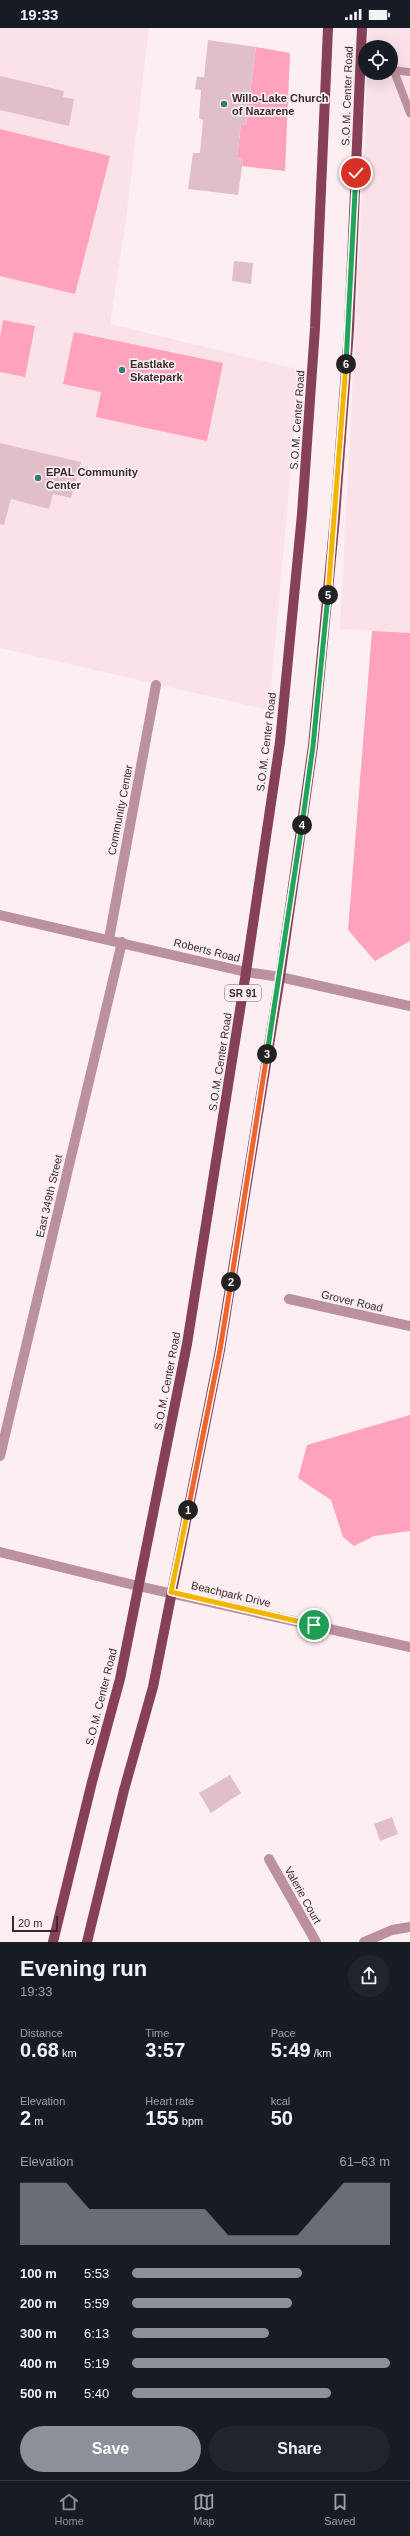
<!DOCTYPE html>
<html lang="en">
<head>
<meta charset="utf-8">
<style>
  :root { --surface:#171b24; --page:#20242c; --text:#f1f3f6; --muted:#9ea1a6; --line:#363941; --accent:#8c9099 }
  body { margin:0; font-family:Helvetica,sans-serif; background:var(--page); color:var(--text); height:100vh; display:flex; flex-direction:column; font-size:15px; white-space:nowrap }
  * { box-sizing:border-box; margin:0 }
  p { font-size:13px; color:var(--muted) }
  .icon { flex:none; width:22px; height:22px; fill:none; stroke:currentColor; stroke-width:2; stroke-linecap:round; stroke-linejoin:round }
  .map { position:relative; height:1914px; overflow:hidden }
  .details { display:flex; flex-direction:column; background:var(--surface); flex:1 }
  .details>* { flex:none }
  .tools { position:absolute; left:358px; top:12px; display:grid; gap:8px }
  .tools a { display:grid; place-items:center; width:40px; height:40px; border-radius:50%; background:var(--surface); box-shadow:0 4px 16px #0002; font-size:20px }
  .scale { position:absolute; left:12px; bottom:10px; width:46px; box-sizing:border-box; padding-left:4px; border:2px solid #382a2e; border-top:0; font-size:11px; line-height:14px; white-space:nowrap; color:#382a2e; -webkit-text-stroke:3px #fdeef2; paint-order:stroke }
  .pin { position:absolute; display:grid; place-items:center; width:34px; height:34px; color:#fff; margin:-17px; border:2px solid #fff; border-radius:50%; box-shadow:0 1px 4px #0007 }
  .km { position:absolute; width:20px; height:20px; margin:-10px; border-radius:50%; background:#222; color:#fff; font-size:11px; line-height:20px; text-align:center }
  .round { display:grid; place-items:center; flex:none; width:42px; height:42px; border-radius:21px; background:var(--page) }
  .overview { display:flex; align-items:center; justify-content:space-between; height:68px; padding:0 20px }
  h1 { font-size:22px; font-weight:800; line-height:30px }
  .metrics { display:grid; grid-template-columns:repeat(3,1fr); gap:6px; height:68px; padding:4px 20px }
  .metrics div { display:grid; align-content:center }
  .metrics b { font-size:20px; font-weight:800 }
  .metrics small { font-size:11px; font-weight:400 }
  .metrics p { font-size:11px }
  .chart { height:112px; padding:8px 20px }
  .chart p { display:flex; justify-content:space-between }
  .chart svg { width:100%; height:72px; margin-top:4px; fill:var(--accent); opacity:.7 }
  .primary-button { display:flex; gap:8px; margin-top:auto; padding:8px 20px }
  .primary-button a { flex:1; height:46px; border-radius:24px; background:var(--accent); color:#fff; font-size:16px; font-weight:800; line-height:46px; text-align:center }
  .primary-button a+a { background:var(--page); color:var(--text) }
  ul { padding:0 20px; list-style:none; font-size:13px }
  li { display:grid; grid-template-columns:64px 48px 1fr; align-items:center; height:30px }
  li i { height:10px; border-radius:5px; background:var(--accent) }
  .status { display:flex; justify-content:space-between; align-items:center; height:28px; padding:0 20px; background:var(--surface); direction:ltr }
  .status svg { height:11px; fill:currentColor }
  .dock { display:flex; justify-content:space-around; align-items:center; height:56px; border-top:1px solid var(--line); background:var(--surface); font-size:11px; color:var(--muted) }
  .dock a { display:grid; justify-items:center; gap:2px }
  .dock .active { color:var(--accent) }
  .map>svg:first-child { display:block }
  .built { fill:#fbe1e8 }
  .green { fill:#ffa2bd }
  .building { fill:#e1bfc8 }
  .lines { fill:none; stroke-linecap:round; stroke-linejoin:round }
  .lane { stroke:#bb919d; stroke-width:8 }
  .street { stroke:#bb919d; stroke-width:10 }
  .primary { stroke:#864057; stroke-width:10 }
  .split-1-casing { stroke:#fff; stroke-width:8 }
  .split-2-casing { stroke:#fff; stroke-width:8 }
  .split-3-casing { stroke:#fff; stroke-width:8 }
  .split-4-casing { stroke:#fff; stroke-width:8 }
  .split-5-casing { stroke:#fff; stroke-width:8 }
  .split-6-casing { stroke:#fff; stroke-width:8 }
  .split-7-casing { stroke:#fff; stroke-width:8 }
  .split-1 { stroke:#f5b400; stroke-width:5 }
  .split-2 { stroke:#f0652b; stroke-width:5 }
  .split-3 { stroke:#f0652b; stroke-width:5 }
  .split-4 { stroke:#22a559; stroke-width:5 }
  .split-5 { stroke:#22a559; stroke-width:5 }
  .split-6 { stroke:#f5b400; stroke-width:5 }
  .split-7 { stroke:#22a559; stroke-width:5 }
  .poi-dot { fill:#387d71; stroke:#fdeef2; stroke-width:1.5 }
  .labels { text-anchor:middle; stroke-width:3.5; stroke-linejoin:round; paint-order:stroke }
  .shield { fill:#fdeef2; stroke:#736569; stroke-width:1 }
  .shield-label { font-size:10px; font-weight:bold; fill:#382a2e }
  .street-label { font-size:11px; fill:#382a2e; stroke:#fdeef2 }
  .poi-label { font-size:11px; font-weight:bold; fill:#382a2e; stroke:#fdeef2; text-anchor:start }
</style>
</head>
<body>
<div class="status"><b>19:33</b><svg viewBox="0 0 49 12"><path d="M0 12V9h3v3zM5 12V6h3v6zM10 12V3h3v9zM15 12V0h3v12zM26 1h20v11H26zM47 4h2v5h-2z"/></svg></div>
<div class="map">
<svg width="410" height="1914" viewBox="0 0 410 1914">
  <rect width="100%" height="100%" fill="#fdeef2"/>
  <g class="built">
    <polygon points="0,0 149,0 126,191 110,296 300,342 269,682 0,620"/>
    <polygon points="368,0 410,0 410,605 340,601 365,116 367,45 391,45 391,19 368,19"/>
  </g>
  <g class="green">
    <polygon points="256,19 290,25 285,143 242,138 243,131 237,129 241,96 246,97"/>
    <polygon points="0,101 110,128 75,266 0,248"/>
    <polygon points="3,292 35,298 25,349 0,344 0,309"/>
    <polygon points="74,304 223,335 207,413 96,389 101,364 63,356"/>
    <polygon points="372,603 410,605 410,913 375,933 348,902"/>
    <polygon points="410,1387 410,1503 374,1508 354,1518 343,1509 331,1472 298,1450 307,1417"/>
  </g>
  <g class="building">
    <polygon points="208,12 256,19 246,97 241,96 237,129 243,131 238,167 188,161 193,125 200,125 203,92 199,90 201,62 195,61 197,49 204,49"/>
    <polygon points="0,48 64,63 63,69 74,71 69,98 0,82"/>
    <polygon points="234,233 253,235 251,256 232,253"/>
    <polygon points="0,415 81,434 71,470 53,466 49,481 11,471 4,497 0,496"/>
    <polygon points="230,1747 241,1765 211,1785 199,1765"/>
    <polygon points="392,1789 398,1806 380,1813 374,1796"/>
  </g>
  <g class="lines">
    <g class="lane">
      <polyline points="391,42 410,44"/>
      <polyline points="394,43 410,85"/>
    </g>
    <g class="street">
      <polyline points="0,887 246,944 280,949 410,978"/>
      <polyline points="109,911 156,657"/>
      <polyline points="289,1271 410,1298"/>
      <polyline points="0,1428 122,914"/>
      <polyline points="0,1524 138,1558 410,1619"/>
      <polyline points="269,1831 316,1914"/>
      <polyline points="364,1914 392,1902 410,1899"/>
    </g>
    <g class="primary">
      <polyline points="53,1914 92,1754 120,1651 187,1316 246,944 280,714 302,486 315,300 328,0"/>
      <polyline points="87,1914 124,1762 153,1659 220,1322 280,949 313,718 335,489 349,302 362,0"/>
    </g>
  </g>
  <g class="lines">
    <defs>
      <polyline id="split-1" points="188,1482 171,1564 314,1597"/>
      <polyline id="split-2" points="188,1482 220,1322 231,1254"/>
      <polyline id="split-3" points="231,1254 267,1026"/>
      <polyline id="split-4" points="267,1026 302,797"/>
      <polyline id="split-5" points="302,797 313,718 328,567"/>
      <polyline id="split-6" points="328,567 346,336"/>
      <polyline id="split-7" points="346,336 356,145"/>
    </defs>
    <use href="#split-1" class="split-1-casing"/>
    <use href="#split-2" class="split-2-casing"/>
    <use href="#split-3" class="split-3-casing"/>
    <use href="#split-4" class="split-4-casing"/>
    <use href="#split-5" class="split-5-casing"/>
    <use href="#split-6" class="split-6-casing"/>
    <use href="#split-7" class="split-7-casing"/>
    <use href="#split-1" class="split-1"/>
    <use href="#split-2" class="split-2"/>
    <use href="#split-3" class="split-3"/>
    <use href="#split-4" class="split-4"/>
    <use href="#split-5" class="split-5"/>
    <use href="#split-6" class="split-6"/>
    <use href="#split-7" class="split-7"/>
  </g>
  <g class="poi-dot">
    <circle cx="224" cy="76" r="4"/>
    <circle cx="122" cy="342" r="4"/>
    <circle cx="38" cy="450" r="4"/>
  </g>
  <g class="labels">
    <rect class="shield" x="225" y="957" width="36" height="16" rx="3"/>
    <g class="shield-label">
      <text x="243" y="969">SR 91</text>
    </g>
    <g class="street-label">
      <text transform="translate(347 68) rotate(-88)" y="4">S.O.M. Center Road</text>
      <text transform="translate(297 392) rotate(-86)" y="4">S.O.M. Center Road</text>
      <text transform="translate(266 714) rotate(-83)" y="4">S.O.M. Center Road</text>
      <text transform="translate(120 782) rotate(-79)" y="4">Community Center</text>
      <text transform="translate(207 922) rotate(14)" y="4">Roberts Road</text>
      <text transform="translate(220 1034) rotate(-81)" y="4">S.O.M. Center Road</text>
      <text transform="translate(49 1168) rotate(-77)" y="4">East 349th Street</text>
      <text transform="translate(352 1273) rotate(13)" y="4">Grover Road</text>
      <text transform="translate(167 1353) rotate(-79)" y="4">S.O.M. Center Road</text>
      <text transform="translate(231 1566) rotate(13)" y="4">Beachpark Drive</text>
      <text transform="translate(101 1669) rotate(-76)" y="4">S.O.M. Center Road</text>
      <text transform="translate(303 1867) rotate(61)" y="4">Valerie Court</text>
    </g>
    <g class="poi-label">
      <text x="232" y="74">Willo-Lake Church<tspan x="232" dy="13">of Nazarene</tspan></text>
      <text x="130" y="340">Eastlake<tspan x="130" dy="13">Skatepark</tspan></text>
      <text x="46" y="448">EPAL Community<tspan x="46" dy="13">Center</tspan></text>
    </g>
  </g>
</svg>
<div class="tools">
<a><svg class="icon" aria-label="locate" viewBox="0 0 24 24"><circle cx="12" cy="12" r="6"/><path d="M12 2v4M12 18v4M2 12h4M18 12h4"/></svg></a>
</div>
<div class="scale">20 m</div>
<div class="pin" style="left:314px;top:1597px;background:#1e9e55"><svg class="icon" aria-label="arrive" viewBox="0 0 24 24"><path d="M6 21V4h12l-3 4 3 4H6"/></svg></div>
<div class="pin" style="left:356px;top:145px;background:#d93025"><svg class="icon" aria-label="check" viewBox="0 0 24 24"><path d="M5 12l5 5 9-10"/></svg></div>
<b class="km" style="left:188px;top:1482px">1</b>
<b class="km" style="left:231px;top:1254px">2</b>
<b class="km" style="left:267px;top:1026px">3</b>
<b class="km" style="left:302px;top:797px">4</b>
<b class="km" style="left:328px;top:567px">5</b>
<b class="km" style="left:346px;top:336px">6</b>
</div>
<section class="details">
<div class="overview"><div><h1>Evening run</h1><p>19:33</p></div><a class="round"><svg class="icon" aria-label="share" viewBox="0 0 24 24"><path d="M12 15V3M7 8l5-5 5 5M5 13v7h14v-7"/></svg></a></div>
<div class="metrics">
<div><p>Distance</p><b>0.68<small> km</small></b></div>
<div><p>Time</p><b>3:57</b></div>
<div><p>Pace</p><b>5:49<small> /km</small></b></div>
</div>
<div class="metrics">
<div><p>Elevation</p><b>2<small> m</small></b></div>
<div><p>Heart rate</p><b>155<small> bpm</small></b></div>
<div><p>kcal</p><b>50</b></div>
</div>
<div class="chart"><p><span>Elevation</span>61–63 m</p>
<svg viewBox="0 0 160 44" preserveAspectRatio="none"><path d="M0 44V6L10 6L20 6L30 22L40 22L50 22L60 22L70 22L80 22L90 38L100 38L110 38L120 38L130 22L140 6L150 6L160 6V44z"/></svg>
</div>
<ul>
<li><b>100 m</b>5:53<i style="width:66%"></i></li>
<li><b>200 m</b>5:59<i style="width:62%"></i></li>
<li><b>300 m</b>6:13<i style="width:53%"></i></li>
<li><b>400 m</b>5:19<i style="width:100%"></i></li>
<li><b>500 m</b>5:40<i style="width:77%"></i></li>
</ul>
<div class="primary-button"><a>Save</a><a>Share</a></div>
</section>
<nav class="dock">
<a class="active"><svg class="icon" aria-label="home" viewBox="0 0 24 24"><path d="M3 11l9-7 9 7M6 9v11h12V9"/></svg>Home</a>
<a><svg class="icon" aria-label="map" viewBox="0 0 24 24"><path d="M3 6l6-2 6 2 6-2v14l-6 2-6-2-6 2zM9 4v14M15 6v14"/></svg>Map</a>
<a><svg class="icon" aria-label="saved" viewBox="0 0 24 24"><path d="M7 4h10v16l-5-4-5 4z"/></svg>Saved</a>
</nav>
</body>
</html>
